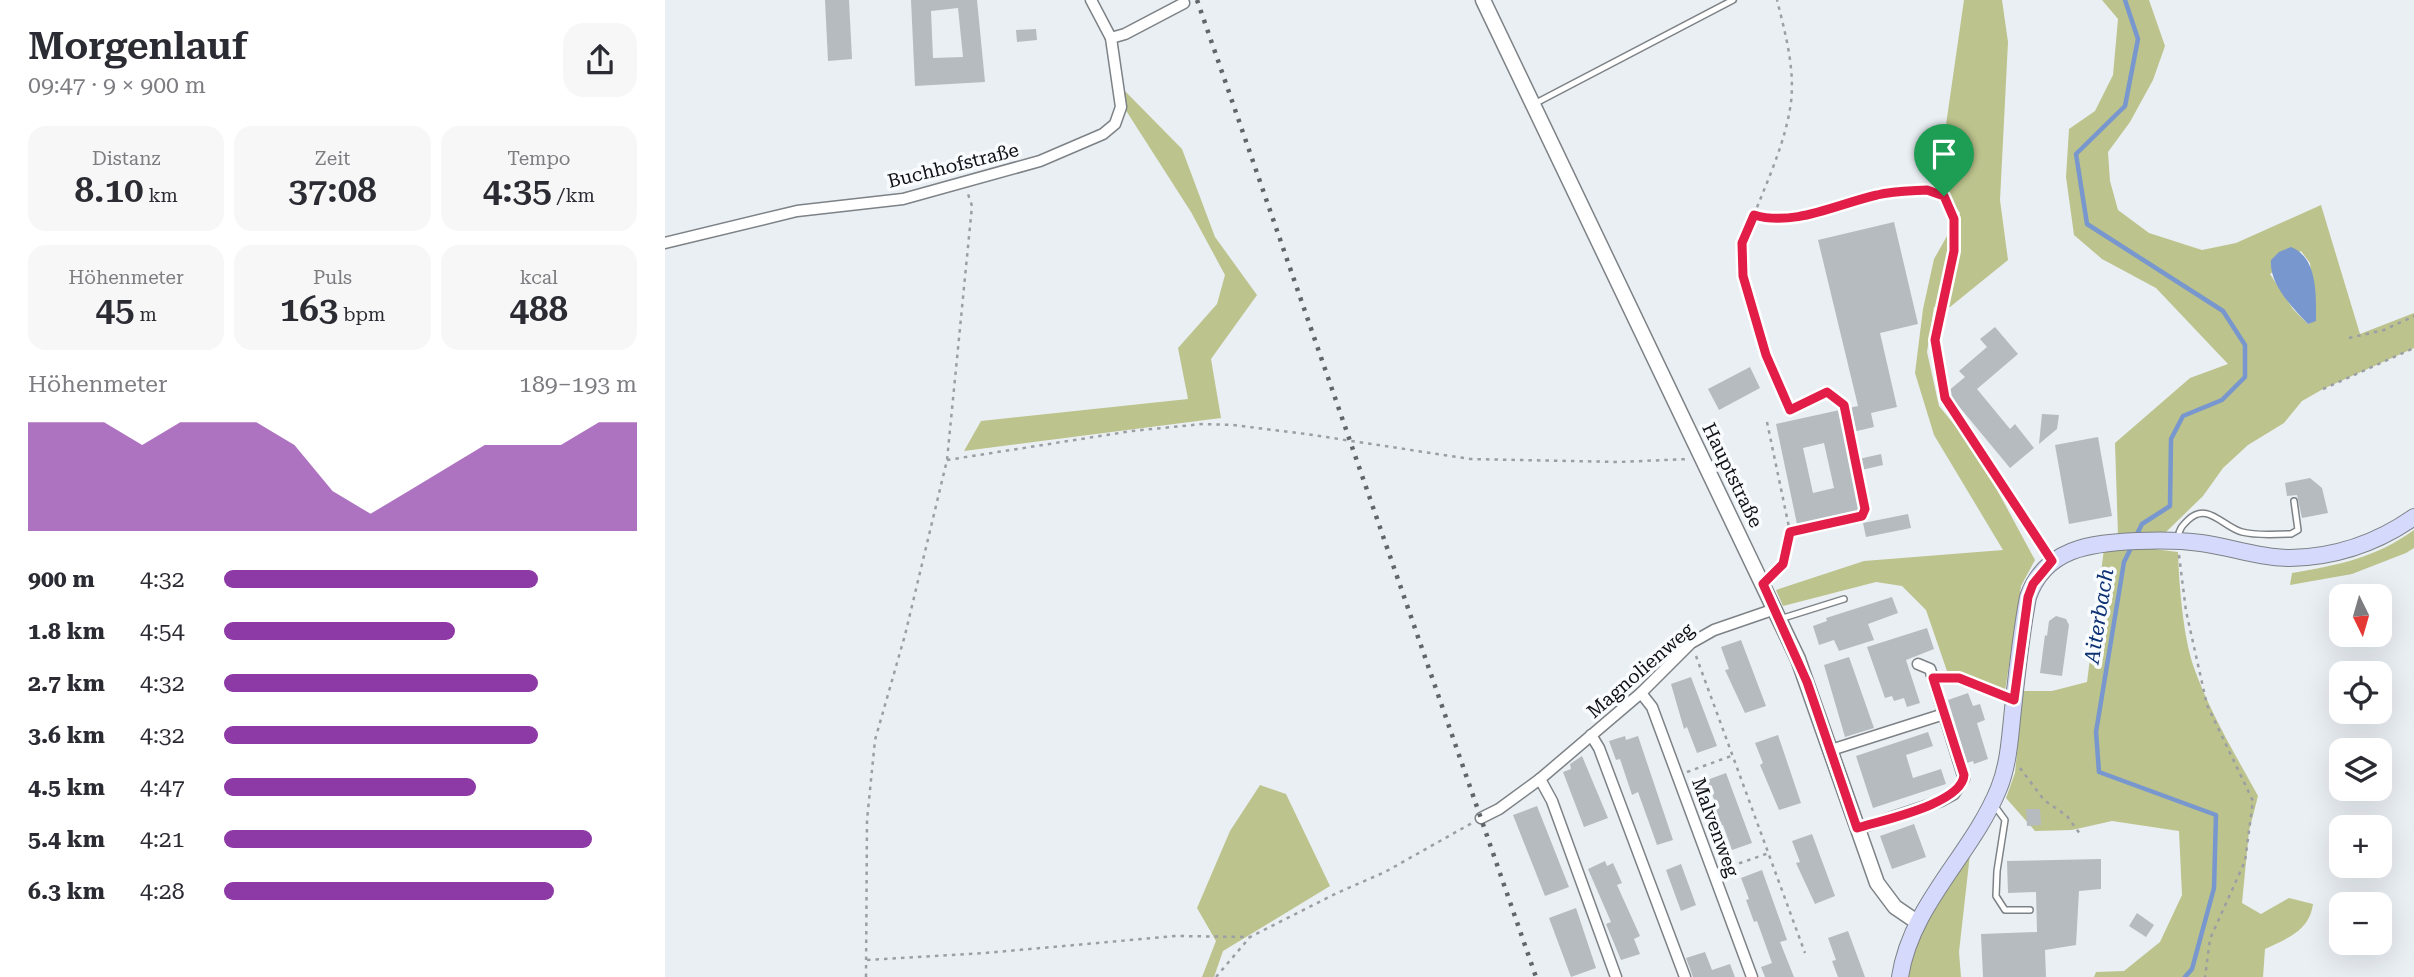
<!DOCTYPE html>
<html lang="de">
<head>
<meta charset="utf-8">
<style>
  :root { --surface:#fff; --page:#f7f7f7; --text:#2b2b33; --muted:#7c7c81; --accent:#8d39a6 }
  body { margin:0; font-family:"Roboto Serif",serif; background:var(--page); color:var(--text); height:100vh; display:flex; flex-direction:column; font-size:26px; white-space:nowrap }
  * { box-sizing:border-box; margin:0 }
  p { font-size:23px; color:var(--muted) }
  .icon { flex:none; width:38px; height:38px; fill:none; stroke:currentColor; stroke-width:2; stroke-linecap:round; stroke-linejoin:round }
  .map { position:relative; flex:1; overflow:hidden }
  .side { display:flex; flex-direction:column; background:var(--surface); width:665px }
  .side>* { flex:none }
  .needle { width:46px; rotate:175deg }
  .controls { position:absolute; left:1664px; top:584px; display:grid; gap:14px }
  .controls a { display:grid; place-items:center; width:63px; height:63px; border-radius:14px; background:var(--surface); box-shadow:0 7px 28px #0002; font-size:35px }
  .pin { position:absolute; display:grid; place-items:center; width:60px; height:60px; color:#fff; margin:-72px -30px; border-radius:50% 50% 50% 0; rotate:-45deg; box-shadow:0 0 7px #0007 }
  .pin .icon { rotate:45deg }
  .round { display:grid; place-items:center; flex:none; width:74px; height:74px; border-radius:21px; background:var(--page) }
  .summary { display:flex; align-items:center; justify-content:space-between; height:119px; padding:0 28px }
  h1 { font-size:38px; font-weight:600; line-height:52px }
  .figures { display:grid; grid-template-columns:repeat(3,1fr); gap:10px; height:119px; padding:7px 28px }
  .figures div { display:grid; align-content:center; border-radius:18px; background:var(--page); text-align:center }
  .figures b { font-size:35px; font-weight:600 }
  .figures small { font-size:19px; font-weight:400 }
  .figures p { font-size:19px }
  .chart { height:196px; padding:14px 28px }
  .chart p { display:flex; justify-content:space-between }
  .chart svg { width:100%; height:126px; margin-top:7px; fill:var(--accent); opacity:.7 }
  ul { padding:0 28px; list-style:none; font-size:23px }
  li { display:grid; grid-template-columns:112px 84px 1fr; align-items:center; height:52px }
  li i { height:18px; border-radius:9px; background:var(--accent) }
  main { display:flex; flex:1; min-height:0 }
  .map>svg:first-child { display:block }
  .green { fill:#bcc38c; fill-rule:evenodd }
  .water { fill:#7797ce }
  .lines { fill:none; stroke-linecap:round; stroke-linejoin:round }
  .stream { stroke:#7797ce; stroke-width:4.5 }
  .building { fill:#b6bbc0; fill-rule:evenodd }
  .service-casing { stroke:#7d8286; stroke-width:8 }
  .minor-casing { stroke:#7d8286; stroke-width:13 }
  .tertiary-casing { stroke:#7d8286; stroke-width:17 }
  .secondary-casing { stroke:#7d8286; stroke-width:18 }
  .path { stroke:#9b9fa3; stroke-width:2.5; stroke-dasharray:3.5 5; stroke-linecap:butt }
  .service { stroke:#fff; stroke-width:5 }
  .minor { stroke:#fff; stroke-width:10 }
  .tertiary { stroke:#fff; stroke-width:14 }
  .secondary { stroke:#d5dafc; stroke-width:16 }
  .rail { stroke:#616567; stroke-width:4.5; stroke-dasharray:3.5 7; stroke-linecap:butt }
  .route-casing { stroke:#fff; stroke-width:14 }
  .route { stroke:#e11d48; stroke-width:9 }
  .labels { text-anchor:middle; stroke-width:7; stroke-linejoin:round; paint-order:stroke }
  .street-label { font-size:19px; fill:#0f1112; stroke:#f9fcff }
  .water-label { font-size:21px; font-style:italic; fill:#0d3273; stroke:#f9fcff }
</style>
</head>
<body>
<main>
<section class="side">
<div class="summary"><div><h1>Morgenlauf</h1><p>09:47 · 9 × 900 m</p></div><a class="round"><svg class="icon" aria-label="share" viewBox="0 0 24 24"><path d="M12 15V3M7 8l5-5 5 5M5 13v7h14v-7"/></svg></a></div>
<div class="figures">
<div><p>Distanz</p><b>8.10<small> km</small></b></div>
<div><p>Zeit</p><b>37:08</b></div>
<div><p>Tempo</p><b>4:35<small> /km</small></b></div>
</div>
<div class="figures">
<div><p>Höhenmeter</p><b>45<small> m</small></b></div>
<div><p>Puls</p><b>163<small> bpm</small></b></div>
<div><p>kcal</p><b>488</b></div>
</div>
<div class="chart"><p><span>Höhenmeter</span>189–193 m</p>
<svg viewBox="0 0 160 44" preserveAspectRatio="none"><path d="M0 44V6L10 6L20 6L30 14L40 6L50 6L60 6L70 14L80 30L90 38L100 30L110 22L120 14L130 14L140 14L150 6L160 6V44z"/></svg>
</div>
<ul>
<li><b>900 m</b>4:32<i style="width:76%"></i></li>
<li><b>1.8 km</b>4:54<i style="width:56%"></i></li>
<li><b>2.7 km</b>4:32<i style="width:76%"></i></li>
<li><b>3.6 km</b>4:32<i style="width:76%"></i></li>
<li><b>4.5 km</b>4:47<i style="width:61%"></i></li>
<li><b>5.4 km</b>4:21<i style="width:89%"></i></li>
<li><b>6.3 km</b>4:28<i style="width:80%"></i></li>
</ul>
</section>
<div class="map">
<svg width="1749" height="977" viewBox="0 0 1749 977">
  <rect width="100%" height="100%" fill="#eaeff4"/>
  <g class="green">
    <polygon points="1299,0 1337,0 1343,42 1335,200 1343,260 1285,307 1269,307 1262,352 1274,406 1311,451 1370,560 1356,586 1340,691 1282,671 1261,610 1237,586 1211,582 1118,606 1111,590 1199,561 1338,550 1269,435 1250,373 1258,309 1269,259 1295,213 1273,180"/>
    <path d="M1437,0H1484L1500,46L1488,80L1465,122L1443,152L1445,181L1453,210L1484,233L1537,250L1571,243L1656,205L1695,334L1749,313V348L1658,389L1637,401L1619,423L1583,445L1558,468L1538,496L1500,533L1453,535L1450,443L1525,378L1563,364L1491,288L1437,259L1409,235L1401,177L1404,129L1430,111L1448,75L1453,19ZM1636,251L1645,263L1651,320L1643,324L1628,309L1605,274Z"/>
    <polygon points="457,88 517,149 550,237 592,295 546,359 556,418 299,451 316,421 523,399 513,348 552,304 560,275 526,212 460,109"/>
    <path d="M1749,530V548L1741,553L1687,574L1625,585L1627,573C1674,565 1710,558 1749,530Z"/>
    <path d="M1481,548L1513,552C1514,585 1518,634 1528,665C1544,711 1570,754 1593,796L1584,831L1577,903L1596,914L1624,898L1648,904C1644,931 1623,938 1600,949L1598,977H1429L1431,972L1459,971L1495,942L1517,895L1514,831L1447,821L1407,830L1370,831L1341,798L1350,773L1358,691H1387L1422,682L1439,549Z"/>
    <polygon points="595,785 621,794 665,886 558,951 549,977 537,977 551,941 532,908 565,831"/>
    <polygon points="1305,854 1294,952 1296,977 1241,977 1257,927"/>
  </g>
  <path class="water" d="M1626,247C1653,258 1651,295 1651,321L1643,324C1627,307 1604,284 1606,260L1614,252Z"/>
  <g class="lines">
    <g class="stream">
      <polyline points="1460,0 1473,39 1460,106 1411,154 1422,224 1558,311 1580,345 1580,377 1557,400 1518,416 1506,439 1505,506 1477,524 1470,538"/>
      <polyline points="1467,546 1459,562 1431,732 1434,772 1551,815 1549,888 1527,969 1520,977"/>
    </g>
  </g>
  <g class="building">
    <polygon points="160,0 184,0 187,59 163,61"/>
    <path d="M246,0H312L320,82L250,86ZM293,8L298,57L268,58L266,11Z"/>
    <polygon points="371,29 372,40 352,42 351,30"/>
    <path d="M1229,222L1253,324L1215,333L1232,407L1206,413L1209,427L1179,434L1185,461L1216,454L1218,465L1188,472L1196,511L1132,524L1111,424L1193,406L1153,240ZM1159,443L1169,488L1148,493L1138,448Z"/>
    <polygon points="1330,327 1353,354 1312,389 1345,429 1350,424 1369,448 1345,468 1282,392 1300,377 1294,371 1322,347 1315,339"/>
    <polygon points="1085,367 1095,388 1054,410 1043,389"/>
    <polygon points="1377,414 1394,415 1392,429 1374,444"/>
    <polygon points="1433,437 1447,516 1404,524 1390,445"/>
    <polygon points="1645,478 1657,488 1663,513 1637,518 1632,495 1622,496 1620,483"/>
    <polygon points="1243,514 1246,528 1201,537 1198,523"/>
    <polygon points="1227,597 1233,613 1203,624 1209,640 1174,651 1169,640 1154,645 1148,626 1162,621 1161,618"/>
    <polygon points="1391,616 1401,619 1404,625 1397,676 1375,673 1380,635 1382,636 1384,621"/>
    <polygon points="1262,628 1269,649 1241,660 1255,703 1242,707 1239,698 1229,701 1227,696 1220,698 1202,647"/>
    <polygon points="1076,640 1101,706 1080,713 1060,670 1064,669 1056,647"/>
    <polygon points="1184,657 1209,728 1180,737 1159,665"/>
    <polygon points="1026,677 1052,746 1032,753 1022,727 1019,729 1006,684"/>
    <polygon points="1303,693 1308,706 1315,704 1320,720 1312,723 1323,759 1309,764 1308,761 1302,763 1283,700"/>
    <polygon points="1263,732 1268,746 1241,755 1248,778 1276,769 1281,784 1208,808 1191,756"/>
    <polygon points="1113,735 1136,803 1114,810 1095,765 1098,763 1090,743"/>
    <polygon points="960,736 961,740 973,736 1008,840 992,845 973,792 967,795 955,759 951,760 944,741"/>
    <polygon points="917,756 943,818 919,827 898,772 906,769 905,764"/>
    <polygon points="1061,773 1087,843 1067,850 1058,825 1054,826 1045,804 1050,802 1042,780"/>
    <polygon points="872,806 904,887 880,896 848,815"/>
    <polygon points="1361,809 1375,809 1376,825 1362,826"/>
    <polygon points="1249,824 1261,857 1227,869 1215,836"/>
    <polygon points="1147,834 1170,896 1150,904 1131,863 1135,862 1127,841"/>
    <polygon points="1436,859 1436,889 1414,891 1411,945 1380,950 1381,977 1318,977 1316,934 1372,932 1371,892 1343,893 1342,861"/>
    <polygon points="940,861 942,866 948,863 957,883 952,885 975,936 969,939 975,954 956,960 941,924 946,922 923,869"/>
    <polygon points="1016,864 1031,905 1016,911 1001,870"/>
    <polygon points="1097,870 1122,940 1115,942 1129,977 1100,977 1096,967 1107,963 1092,921 1089,922 1081,900 1084,899 1076,878"/>
    <polygon points="911,908 931,968 906,977 884,918"/>
    <polygon points="1472,913 1489,925 1481,937 1464,926"/>
    <polygon points="1183,931 1200,977 1173,977 1167,961 1171,960 1163,938"/>
    <polygon points="1040,952 1047,970 1065,964 1070,977 1028,977 1021,958"/>
  </g>
  <g class="lines">
    <defs>
      <g id="service">
        <polyline points="869,104 1068,0"/>
        <polyline points="1280,398 1387,561"/>
        <path d="M1513,538C1514,529 1517,526 1523,520C1542,501 1558,527 1577,532C1592,536 1610,534 1626,534L1633,530L1629,501"/>
        <polyline points="1115,619 1179,599"/>
        <polyline points="1329,805 1340,820 1332,871 1331,896 1340,910 1365,910"/>
      </g>
      <g id="minor">
        <polyline points="426,0 446,38 460,34 519,3"/>
        <polyline points="0,243 132,211 238,199 375,161 438,134 450,124 456,107 446,38"/>
        <polyline points="976,693 987,707 1087,977"/>
        <polyline points="926,735 934,748 1020,977"/>
        <polyline points="1166,750 1279,714"/>
        <polyline points="875,779 887,801 951,977"/>
        <polyline points="816,818 834,809 875,779 976,693 1026,643 1049,630 1110,609"/>
        <polyline points="1192,829 1276,801 1289,794 1299,779 1265,669 1253,664"/>
      </g>
      <polyline id="tertiary" points="818,0 1133,659 1212,883 1230,907 1252,922"/>
      <path id="secondary" d="M1235,977C1246,904 1307,855 1334,788C1344,763 1345,736 1348,709C1352,672 1356,634 1363,597C1380,548 1426,543 1472,541C1493,540 1515,540 1536,543C1566,547 1594,558 1625,558C1671,557 1712,543 1749,517"/>
    </defs>
    <use href="#service" class="service-casing"/>
    <use href="#minor" class="minor-casing"/>
    <use href="#tertiary" class="tertiary-casing"/>
    <use href="#secondary" class="secondary-casing"/>
    <g class="path">
      <path d="M1089,215C1103,179 1121,141 1126,102C1130,68 1120,32 1112,0"/>
      <polyline points="1684,338 1719,330 1749,316"/>
      <polyline points="1658,389 1749,348"/>
      <polyline points="1102,422 1125,532 1122,554 1109,575"/>
      <polyline points="282,460 467,431 538,424 568,425 641,434 805,459 954,462 1023,459"/>
      <path d="M1125,532L1197,516L1200,509L1179,405L1162,392L1125,410L1101,355L1078,276C1074,252 1080,237 1089,215C1151,235 1215,174 1279,196L1289,219V251L1270,339L1278,388"/>
      <polyline points="1514,555 1521,611 1542,705 1588,801 1580,861 1545,939 1540,977"/>
      <polyline points="1031,656 1140,953"/>
      <polyline points="1278,678 1294,678 1335,695"/>
      <polyline points="1355,768 1379,800 1402,816 1415,834"/>
      <polyline points="1022,772 1069,755"/>
      <polyline points="1058,869 1104,853"/>
      <polyline points="202,960 320,953 511,936 585,937 672,893 720,872 807,823"/>
      <polyline points="201,977 202,820 210,740 240,635 282,460 307,206 303,194"/>
      <polyline points="551,977 585,937"/>
    </g>
    <use href="#service" class="service"/>
    <use href="#minor" class="minor"/>
    <use href="#tertiary" class="tertiary"/>
    <use href="#secondary" class="secondary"/>
    <polyline class="rail" points="532,0 871,977"/>
  </g>
  <g class="lines">
    <defs>
      <path id="route" d="M1262,190L1279,196L1289,219V251L1270,340L1280,398L1387,561L1368,584L1363,597L1349,700L1294,678H1268L1299,775C1297,804 1217,820 1192,828L1142,682L1098,584L1118,564L1125,532L1197,516L1200,509L1179,405L1162,392L1125,410L1101,355L1078,276L1077,243L1089,215C1129,227 1172,204 1212,195C1228,191 1246,191 1262,190Z"/>
    </defs>
    <use href="#route" class="route-casing"/>
    <use href="#route" class="route"/>
  </g>
  <g class="labels">
    <g class="street-label">
      <text transform="translate(288 165) rotate(-14)" y="7">Buchhofstraße</text>
      <text transform="translate(1068 475) rotate(64)" y="7">Hauptstraße</text>
      <text transform="translate(975 670) rotate(-41)" y="7">Magnolienweg</text>
      <text transform="translate(1051 827) rotate(70)" y="7">Malvenweg</text>
    </g>
    <g class="water-label">
      <text transform="translate(1434 616) rotate(-81)" y="7">Aiterbach</text>
    </g>
  </g>
</svg>
<div class="controls">
<a><svg class="needle" viewBox="-14 -14 28 28"><path d="M0-13l5 13h-10z" fill="#e53935"/><path d="M0 13l5-13h-10z" fill="#7c7c81"/></svg></a>
<a><svg class="icon" aria-label="locate" viewBox="0 0 24 24"><circle cx="12" cy="12" r="6"/><path d="M12 2v4M12 18v4M2 12h4M18 12h4"/></svg></a>
<a><svg class="icon" aria-label="layers" viewBox="0 0 24 24"><path d="M12 4l9 5-9 5-9-5zM3 14l9 5 9-5"/></svg></a>
<a>+</a>
<a>−</a>
</div>
<div class="pin" style="left:1279px;top:196px;background:#1e9e55"><svg class="icon" aria-label="arrive" viewBox="0 0 24 24"><path d="M6 21V4h12l-3 4 3 4H6"/></svg></div>
</div>
</main>
</body>
</html>
